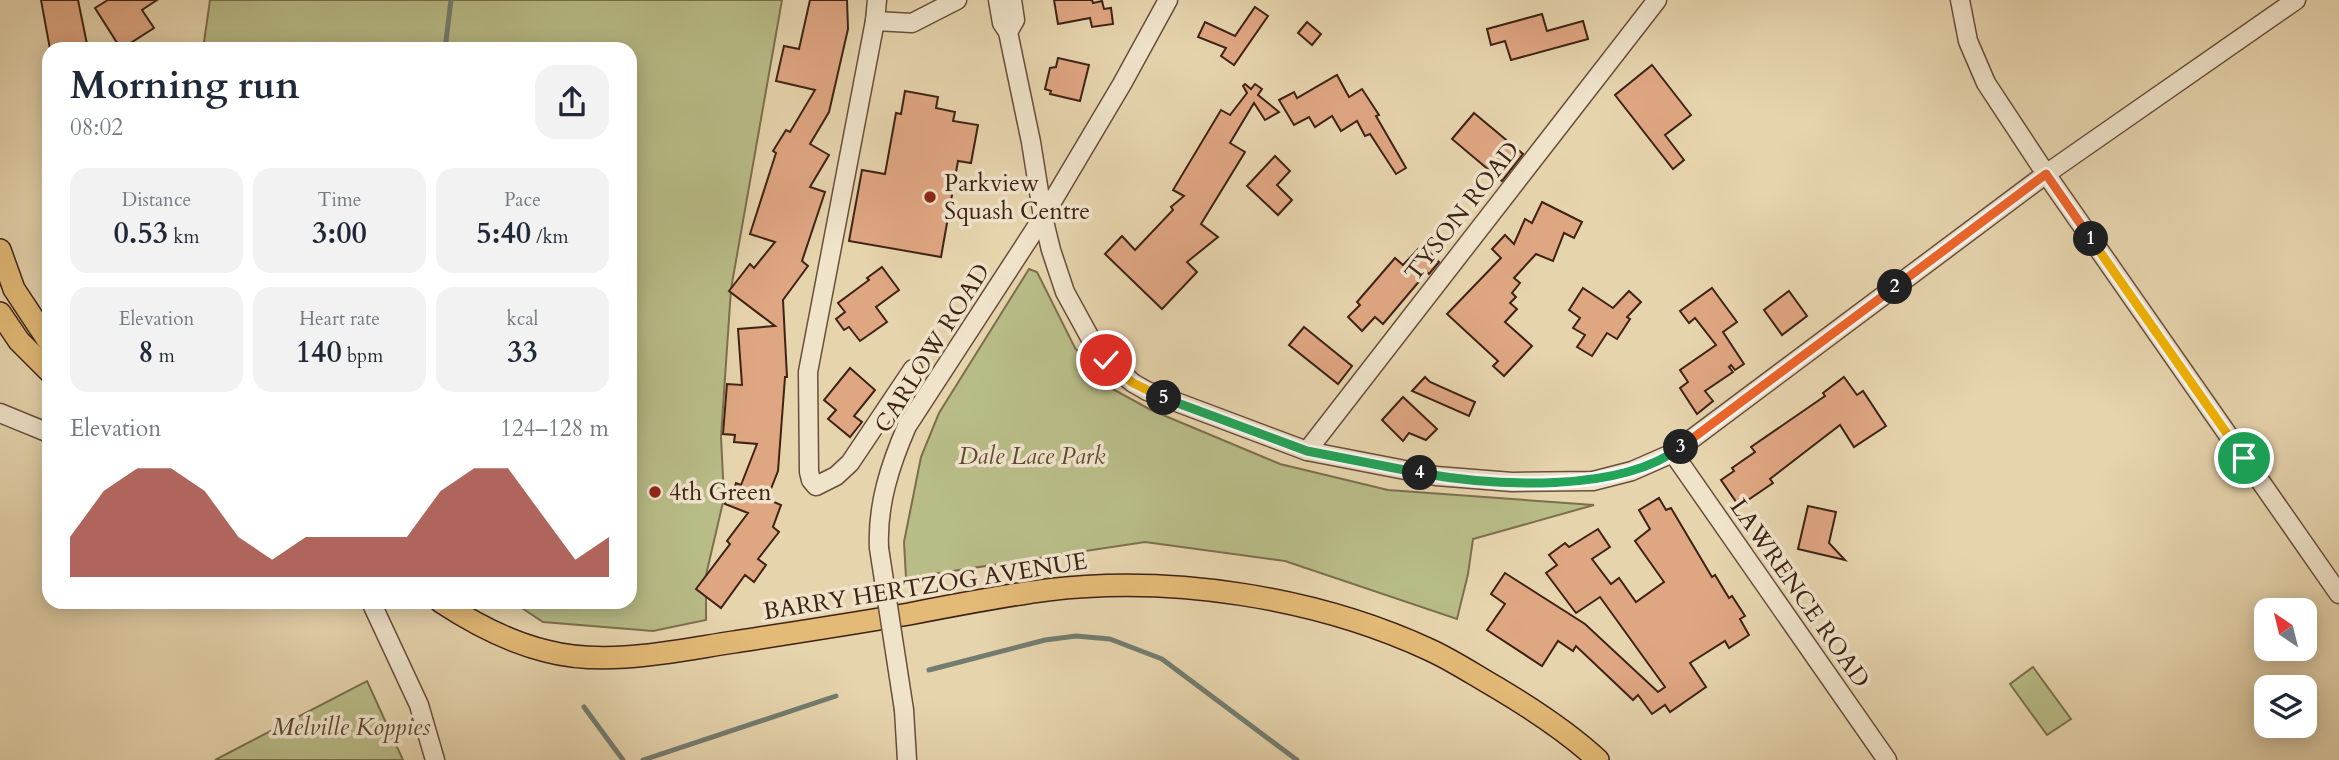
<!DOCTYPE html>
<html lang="en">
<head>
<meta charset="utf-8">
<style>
  :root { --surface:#fff; --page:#f2f2f3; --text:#1f2937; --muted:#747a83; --accent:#8f2418 }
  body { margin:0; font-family:Cardo,serif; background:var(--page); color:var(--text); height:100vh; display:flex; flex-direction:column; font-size:26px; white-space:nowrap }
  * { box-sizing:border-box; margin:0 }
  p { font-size:23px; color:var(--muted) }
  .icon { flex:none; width:38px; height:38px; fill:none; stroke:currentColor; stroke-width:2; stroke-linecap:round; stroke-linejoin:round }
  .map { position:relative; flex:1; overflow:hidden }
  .details { position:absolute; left:42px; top:42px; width:595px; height:567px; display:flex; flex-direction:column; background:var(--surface); border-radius:21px; box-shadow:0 4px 18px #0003 }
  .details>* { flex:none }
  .needle { width:46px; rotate:325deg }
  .buttons { position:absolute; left:2254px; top:598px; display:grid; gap:14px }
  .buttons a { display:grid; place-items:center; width:63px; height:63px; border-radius:14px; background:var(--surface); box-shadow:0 4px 18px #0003; font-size:35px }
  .pin { position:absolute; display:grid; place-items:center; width:60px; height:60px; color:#fff; margin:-30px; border:4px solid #fff; border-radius:50%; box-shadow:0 2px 7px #0007 }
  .km { position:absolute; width:35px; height:35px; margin:-18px; border-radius:50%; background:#222; color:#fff; font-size:19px; line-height:35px; text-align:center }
  .round { display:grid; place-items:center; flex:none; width:74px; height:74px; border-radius:21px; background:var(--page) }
  .summary { display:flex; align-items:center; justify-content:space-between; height:119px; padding:0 28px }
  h1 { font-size:38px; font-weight:700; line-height:52px }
  .stats { display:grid; grid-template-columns:repeat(3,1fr); gap:10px; height:119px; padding:7px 28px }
  .stats div { display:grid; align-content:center; border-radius:18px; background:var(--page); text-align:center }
  .stats b { font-size:30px; font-weight:700 }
  .stats small { font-size:19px; font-weight:400 }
  .stats p { font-size:19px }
  .chart { height:196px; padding:14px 28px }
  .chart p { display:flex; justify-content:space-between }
  .chart svg { width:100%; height:126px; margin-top:7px; fill:var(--accent); opacity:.7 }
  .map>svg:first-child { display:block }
  .green { fill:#b8bc87; stroke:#7c6f4e; stroke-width:2 }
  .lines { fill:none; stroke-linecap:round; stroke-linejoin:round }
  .stream { stroke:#737c6f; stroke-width:5 }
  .building { fill:#dfa682; stroke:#3f2215; stroke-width:2 }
  .minor-casing { stroke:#694e3b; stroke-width:21 }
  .major-casing { stroke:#3f2215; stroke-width:24 }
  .minor { stroke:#efe3ca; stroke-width:18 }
  .major { stroke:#e3ba76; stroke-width:21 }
  .minor-bridge-casing { stroke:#694e3b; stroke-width:21; stroke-linecap:butt }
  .minor-bridge { stroke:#efe3ca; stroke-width:18 }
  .split-1-casing { stroke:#fff; stroke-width:14 }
  .split-2-casing { stroke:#fff; stroke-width:14 }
  .split-3-casing { stroke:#fff; stroke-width:14 }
  .split-4-casing { stroke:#fff; stroke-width:14 }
  .split-5-casing { stroke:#fff; stroke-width:14 }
  .split-6-casing { stroke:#fff; stroke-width:14 }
  .split-1 { stroke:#f5b400; stroke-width:9 }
  .split-2 { stroke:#f0652b; stroke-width:9 }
  .split-3 { stroke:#f0652b; stroke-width:9 }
  .split-4 { stroke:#22a559; stroke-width:9 }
  .split-5 { stroke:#22a559; stroke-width:9 }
  .split-6 { stroke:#f5b400; stroke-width:9 }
  .poi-dot { fill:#8f2418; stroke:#efe3ca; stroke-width:2.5 }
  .labels { text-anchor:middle; stroke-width:7; stroke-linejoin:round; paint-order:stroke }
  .poi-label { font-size:24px; fill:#3f2215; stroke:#efe3ca; text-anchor:start }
  .street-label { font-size:24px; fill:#3f2215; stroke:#efe3ca }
  .park-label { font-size:24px; font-style:italic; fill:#5d4832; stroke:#efe3ca }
</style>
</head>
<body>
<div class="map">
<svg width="2339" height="760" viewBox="0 0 2339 760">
  <rect width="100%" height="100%" fill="#e6d4ad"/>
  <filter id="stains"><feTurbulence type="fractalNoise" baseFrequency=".00286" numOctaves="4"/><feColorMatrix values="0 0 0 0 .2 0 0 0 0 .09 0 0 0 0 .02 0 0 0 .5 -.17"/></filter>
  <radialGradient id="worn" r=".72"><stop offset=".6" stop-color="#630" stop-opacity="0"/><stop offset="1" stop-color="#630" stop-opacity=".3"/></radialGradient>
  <g class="green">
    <polygon points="210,0 782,0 731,289 721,437 724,498 706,575 706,620 653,631 543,622 513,602 630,602 630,49 203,49"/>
    <polygon points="1029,269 1037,272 1075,348 1107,386 1151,410 1280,464 1388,490 1594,505 1473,539 1468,574 1457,619 1285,561 1145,542 906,578 904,542 921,457 939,413"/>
    <polygon points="2033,667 2071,719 2047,735 2010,684"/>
    <polygon points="367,681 403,760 215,760"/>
  </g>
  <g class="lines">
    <g class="stream">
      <polyline points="445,49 451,0"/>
      <polyline points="929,670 1045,640 1076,636 1110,639 1162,659 1297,760"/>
      <polyline points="584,707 623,760"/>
      <polyline points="643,760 836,696"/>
    </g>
  </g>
  <g class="building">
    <polygon points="41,0 78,0 88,49 50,49"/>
    <polygon points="108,0 157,0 142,10 154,28 121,49 95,8"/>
    <polygon points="810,0 847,0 848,29 829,112 810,144 829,155 810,187 825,192 802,261 808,266 783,300 787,377 785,377 778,471 767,499 781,505 773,527 779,532 758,559 766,565 754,582 745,575 721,608 696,589 730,544 727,541 748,513 725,504 732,488 734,489 736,483 741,485 757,444 734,442 735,435 723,434 727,384 742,385 738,329 775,326 729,291 750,264 754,268 775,242 750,234 776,153 773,151 786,130 790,132 815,90 776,81 784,46 799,49"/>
    <polygon points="1054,0 1092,0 1093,3 1102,1 1104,9 1111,8 1113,24 1092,27 1090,18 1058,24"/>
    <polygon points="1255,7 1268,16 1234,65 1221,56 1226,48 1198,37 1205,22 1235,36"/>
    <polygon points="1542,14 1547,31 1583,21 1588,39 1511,60 1505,41 1491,45 1487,29"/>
    <polygon points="1307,22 1321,34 1312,45 1298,33"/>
    <polygon points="1058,58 1089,65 1080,101 1050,94 1051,91 1045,89 1050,68 1056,67"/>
    <polygon points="1652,65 1691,115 1665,135 1684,160 1673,169 1615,95"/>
    <polygon points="1337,75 1349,97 1362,89 1379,115 1376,116 1406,168 1396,174 1370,134 1365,136 1357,121 1341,131 1332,116 1315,127 1309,117 1294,125 1279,100 1294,92 1297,98"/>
    <polygon points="1245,84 1251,89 1255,84 1262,89 1258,95 1279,112 1265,120 1254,103 1230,143 1245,152 1201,224 1218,237 1187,262 1197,272 1162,309 1105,254 1122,236 1135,250 1173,210 1171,207 1184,196 1173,190 1221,110 1230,115 1247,93 1243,86"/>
    <polygon points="905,91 938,97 936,108 955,112 953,121 978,125 971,163 958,161 941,257 849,241 862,170 885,174 896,113 901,114"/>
    <polygon points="1474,113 1523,154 1502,181 1452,139"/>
    <polygon points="1275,156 1290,171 1277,185 1292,200 1278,215 1247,186"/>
    <polygon points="1542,202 1582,222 1574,238 1564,233 1553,261 1536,254 1514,278 1520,283 1512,293 1516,297 1510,303 1517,309 1505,322 1532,346 1504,376 1493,366 1498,361 1447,314 1501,258 1492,249 1505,235 1514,244 1525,219 1532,223"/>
    <polygon points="1422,245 1439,262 1429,274 1427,272 1383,324 1375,317 1362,331 1348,317 1360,305 1357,302 1395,258 1403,265"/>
    <polygon points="882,267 899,290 876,307 887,322 860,341 849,327 844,330 836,319 845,312 838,303 869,280 867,278"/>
    <polygon points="1583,288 1613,308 1629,291 1641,302 1627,317 1630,319 1617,339 1607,333 1592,356 1577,347 1585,335 1573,328 1580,318 1569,310"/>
    <polygon points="1712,288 1737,322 1723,332 1744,364 1735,370 1731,365 1729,367 1733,372 1705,391 1713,401 1697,414 1680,388 1688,382 1680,370 1716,345 1695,318 1689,323 1680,311"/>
    <polygon points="1789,291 1807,316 1782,335 1764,310"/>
    <polygon points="1304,327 1352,366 1338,384 1289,345"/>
    <polygon points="850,368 875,390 854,416 862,422 850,437 828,419 836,410 824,400"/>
    <polygon points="1425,377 1430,382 1475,402 1469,416 1412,391"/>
    <polygon points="1844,377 1857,395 1863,391 1886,426 1854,447 1840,425 1770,479 1773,483 1739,506 1721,480 1734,471 1732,468 1755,452 1751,447 1825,396 1823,393"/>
    <polygon points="1403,397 1437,429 1426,440 1409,433 1403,441 1382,420"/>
    <polygon points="1659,498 1666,510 1671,508 1712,577 1715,575 1729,598 1732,596 1745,616 1740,619 1749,635 1729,648 1725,641 1690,663 1706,687 1670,712 1665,705 1652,714 1638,695 1633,700 1576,646 1573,651 1558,641 1542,666 1487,630 1505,604 1491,594 1505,573 1585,624 1658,692 1665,687 1600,597 1576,613 1546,573 1557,565 1549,555 1565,543 1569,547 1598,529 1610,547 1592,559 1611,584 1619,578 1636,602 1664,582 1635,541 1650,529 1639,510"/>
    <polygon points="1808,506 1836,512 1829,543 1845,560 1798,549"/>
  </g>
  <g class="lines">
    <defs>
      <g id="minor">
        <polyline points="877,0 875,21 808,372 809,472 811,480 816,486 836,476 850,463 913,369"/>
        <polyline points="998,0 1002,23 1008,32 1031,142 1043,217 1051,250 1065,292 1094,345 1106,360 1133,383 1147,391 1307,451 1436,476 1512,482 1593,481 1632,471 1673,453 2046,174 2296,0"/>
        <polyline points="1960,0 1968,41 1986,83 2046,174 2339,594"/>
        <polyline points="875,21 912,23 957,0"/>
        <polyline points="1008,32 1015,20 1012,0"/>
        <polyline points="0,413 49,433"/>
        <polyline points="1307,451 1657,0"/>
        <polyline points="1673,453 1887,760"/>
        <path d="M879,548C877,505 890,465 907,426L1043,217L1122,84L1168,0"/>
        <polyline points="371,602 419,705 435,760"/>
        <polyline points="904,710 907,760"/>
      </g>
      <g id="major">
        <polyline points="0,250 14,289 49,342"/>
        <polyline points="0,313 19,341 49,371"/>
        <path d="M441,602C473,623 509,642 546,651C606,667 674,651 734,642C792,633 851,624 909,614C955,605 1001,596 1047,590C1172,575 1316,597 1430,650C1454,661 1476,676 1499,689C1534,710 1568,732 1598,760"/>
      </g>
    </defs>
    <use href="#minor" class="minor-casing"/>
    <use href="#major" class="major-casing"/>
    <use href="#minor" class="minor"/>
    <use href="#major" class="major"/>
    <defs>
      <polyline id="minor-bridge" points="879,548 904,710"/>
    </defs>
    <use href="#minor-bridge" class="minor-bridge-casing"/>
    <use href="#minor-bridge" class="minor-bridge"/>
  </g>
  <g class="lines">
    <defs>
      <polyline id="split-1" points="2091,239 2244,458"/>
      <polyline id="split-2" points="1895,287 2046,174 2091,239"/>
      <polyline id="split-3" points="1681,447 1895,287"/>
      <path id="split-4" d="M1420,473C1494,486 1619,494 1681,447"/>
      <polyline id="split-5" points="1164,398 1307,451 1420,473"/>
      <polyline id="split-6" points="1106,360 1133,383 1164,398"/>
    </defs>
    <use href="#split-1" class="split-1-casing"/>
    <use href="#split-2" class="split-2-casing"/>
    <use href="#split-3" class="split-3-casing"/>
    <use href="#split-4" class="split-4-casing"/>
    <use href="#split-5" class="split-5-casing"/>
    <use href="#split-6" class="split-6-casing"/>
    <use href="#split-1" class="split-1"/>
    <use href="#split-2" class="split-2"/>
    <use href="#split-3" class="split-3"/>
    <use href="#split-4" class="split-4"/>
    <use href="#split-5" class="split-5"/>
    <use href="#split-6" class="split-6"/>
  </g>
  <g class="poi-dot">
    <circle cx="930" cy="197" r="7"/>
    <circle cx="655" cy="492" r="7"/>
  </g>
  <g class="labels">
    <g class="poi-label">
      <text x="944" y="191">Parkview<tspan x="944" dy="28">Squash Centre</tspan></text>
      <text x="669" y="500">4th Green</text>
    </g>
    <g class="street-label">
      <text transform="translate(1462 211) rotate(-52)" y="8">TYSON ROAD</text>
      <text transform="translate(932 348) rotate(-58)" y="8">CARLOW ROAD</text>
      <text transform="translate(925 586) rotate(-9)" y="8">BARRY HERTZOG AVENUE</text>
      <text transform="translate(1800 593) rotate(55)" y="8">LAWRENCE ROAD</text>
    </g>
    <g class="park-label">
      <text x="1032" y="464">Dale Lace Park</text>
      <text x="351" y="735">Melville Koppies</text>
    </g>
  </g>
  <rect width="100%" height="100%" filter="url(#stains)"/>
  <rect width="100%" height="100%" fill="url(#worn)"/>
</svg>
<div class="buttons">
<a><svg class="needle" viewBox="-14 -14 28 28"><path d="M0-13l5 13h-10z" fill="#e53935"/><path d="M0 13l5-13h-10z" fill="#747a83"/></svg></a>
<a><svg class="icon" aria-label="layers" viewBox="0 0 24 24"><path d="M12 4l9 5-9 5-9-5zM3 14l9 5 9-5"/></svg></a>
</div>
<div class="pin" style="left:2244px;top:458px;background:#1e9e55"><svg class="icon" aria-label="arrive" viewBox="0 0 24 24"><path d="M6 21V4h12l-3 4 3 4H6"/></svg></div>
<div class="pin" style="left:1106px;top:360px;background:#d93025"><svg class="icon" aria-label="check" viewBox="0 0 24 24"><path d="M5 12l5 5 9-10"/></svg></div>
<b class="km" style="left:2091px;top:239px">1</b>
<b class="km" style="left:1895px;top:287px">2</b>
<b class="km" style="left:1681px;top:447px">3</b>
<b class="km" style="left:1420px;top:473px">4</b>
<b class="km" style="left:1164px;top:398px">5</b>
<section class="details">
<div class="summary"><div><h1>Morning run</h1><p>08:02</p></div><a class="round"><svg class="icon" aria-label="share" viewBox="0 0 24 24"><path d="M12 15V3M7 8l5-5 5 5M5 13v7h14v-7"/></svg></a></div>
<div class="stats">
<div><p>Distance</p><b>0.53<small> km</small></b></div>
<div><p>Time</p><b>3:00</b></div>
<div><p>Pace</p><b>5:40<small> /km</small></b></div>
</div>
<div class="stats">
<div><p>Elevation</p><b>8<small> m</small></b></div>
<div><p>Heart rate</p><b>140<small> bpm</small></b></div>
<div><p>kcal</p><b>33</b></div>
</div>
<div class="chart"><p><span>Elevation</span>124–128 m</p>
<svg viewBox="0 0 160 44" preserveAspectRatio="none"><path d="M0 44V30L10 14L20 6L30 6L40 14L50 30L60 38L70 30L80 30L90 30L100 30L110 14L120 6L130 6L140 22L150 38L160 30V44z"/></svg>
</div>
</section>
</div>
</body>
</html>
